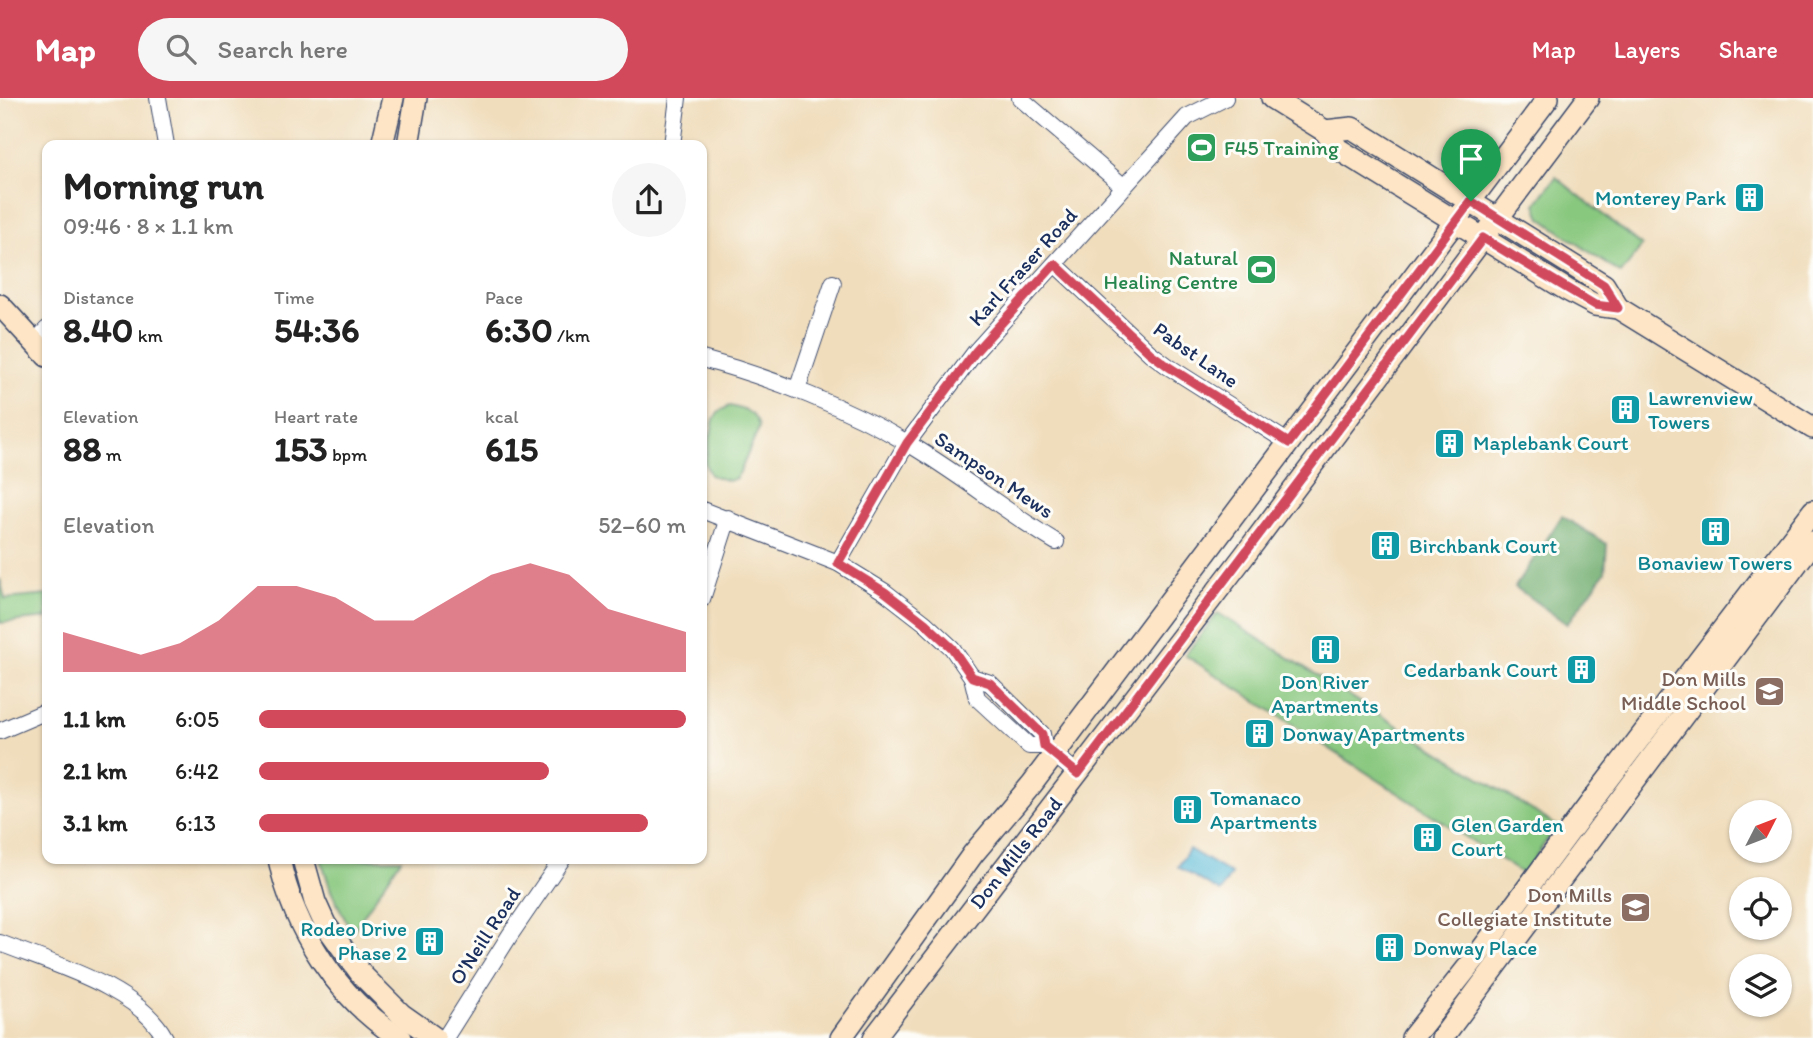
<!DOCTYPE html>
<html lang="en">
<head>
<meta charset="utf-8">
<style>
  :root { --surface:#fff; --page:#f6f6f6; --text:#222; --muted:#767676; --accent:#d1495b }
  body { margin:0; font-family:Itim,sans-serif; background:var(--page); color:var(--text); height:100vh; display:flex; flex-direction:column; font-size:26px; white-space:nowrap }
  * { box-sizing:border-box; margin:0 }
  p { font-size:23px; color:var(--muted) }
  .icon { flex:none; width:38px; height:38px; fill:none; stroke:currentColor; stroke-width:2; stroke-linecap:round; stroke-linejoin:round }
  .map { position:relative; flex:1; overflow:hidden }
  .details { position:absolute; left:42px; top:42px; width:665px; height:724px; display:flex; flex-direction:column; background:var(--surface); border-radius:14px; box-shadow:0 2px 5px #0004 }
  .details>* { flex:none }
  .needle { width:46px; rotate:48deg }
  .tools { position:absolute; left:1729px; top:702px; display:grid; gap:14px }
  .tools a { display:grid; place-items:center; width:63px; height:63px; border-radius:50%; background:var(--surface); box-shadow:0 2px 5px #0004; font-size:35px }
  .pin { position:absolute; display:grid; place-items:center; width:60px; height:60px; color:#fff; margin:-72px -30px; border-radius:50% 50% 50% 0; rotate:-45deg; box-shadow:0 0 7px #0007 }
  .pin .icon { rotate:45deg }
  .round { display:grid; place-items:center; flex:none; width:74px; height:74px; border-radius:37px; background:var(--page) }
  .head { display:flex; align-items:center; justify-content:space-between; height:119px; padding:0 21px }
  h1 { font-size:38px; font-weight:700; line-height:52px }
  .stats { display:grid; grid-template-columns:repeat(3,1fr); gap:10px; height:119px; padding:7px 21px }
  .stats div { display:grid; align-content:center }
  .stats b { font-size:35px; font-weight:700 }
  .stats small { font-size:19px; font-weight:400 }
  .stats p { font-size:19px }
  .chart { height:196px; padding:14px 21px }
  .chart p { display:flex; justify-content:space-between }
  .chart svg { width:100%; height:126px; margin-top:7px; fill:var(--accent); opacity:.7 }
  ul { padding:0 21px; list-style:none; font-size:23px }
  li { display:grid; grid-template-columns:112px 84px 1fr; align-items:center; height:52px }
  li i { height:18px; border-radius:9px; background:var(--accent) }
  header { display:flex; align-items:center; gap:42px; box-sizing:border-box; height:98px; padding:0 35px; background:var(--accent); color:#fff }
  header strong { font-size:33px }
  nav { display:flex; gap:38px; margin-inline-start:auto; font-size:24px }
  .search { width:490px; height:63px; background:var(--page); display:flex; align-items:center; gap:18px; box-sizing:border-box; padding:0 24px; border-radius:38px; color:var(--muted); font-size:26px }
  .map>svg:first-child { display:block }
  .green { fill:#88c77e; stroke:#527b6e; stroke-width:2 }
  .forest { fill:#6eac6d; stroke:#446e66; stroke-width:2 }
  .water { fill:#58bad7; stroke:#3a749a; stroke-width:2 }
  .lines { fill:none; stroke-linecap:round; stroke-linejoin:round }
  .street-casing { stroke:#3b496c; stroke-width:18 }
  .secondary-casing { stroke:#3b496c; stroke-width:24 }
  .street { stroke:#fff; stroke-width:16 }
  .secondary { stroke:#fde5c5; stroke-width:21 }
  .route-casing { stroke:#fff; stroke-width:14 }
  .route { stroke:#d1495b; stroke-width:9 }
  .labels { text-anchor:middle; stroke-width:6; stroke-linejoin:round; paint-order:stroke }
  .leisure-label { font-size:21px; fill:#27864d; stroke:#fdfcf7; text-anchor:start }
  .culture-label { font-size:21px; fill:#0d838f; stroke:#fdfcf7; text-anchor:start }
  .street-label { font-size:21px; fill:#1b2f5e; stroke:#fdfcf7 }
  .education-label { font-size:21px; fill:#785e54; stroke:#fdfcf7; text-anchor:end }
</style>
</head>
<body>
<header>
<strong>Map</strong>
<div class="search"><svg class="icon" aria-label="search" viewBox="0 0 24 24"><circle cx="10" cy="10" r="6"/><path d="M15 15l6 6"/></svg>Search here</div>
<nav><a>Map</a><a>Layers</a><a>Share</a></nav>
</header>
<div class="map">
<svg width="1813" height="940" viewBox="0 0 1813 940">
  <rect width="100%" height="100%" fill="#fdfcf7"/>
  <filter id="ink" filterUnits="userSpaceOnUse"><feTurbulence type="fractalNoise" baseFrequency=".0143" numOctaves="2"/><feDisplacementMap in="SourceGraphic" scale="14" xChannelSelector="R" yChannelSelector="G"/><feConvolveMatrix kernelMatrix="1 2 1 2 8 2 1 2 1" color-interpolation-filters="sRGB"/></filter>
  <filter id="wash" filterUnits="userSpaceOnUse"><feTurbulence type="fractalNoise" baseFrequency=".00686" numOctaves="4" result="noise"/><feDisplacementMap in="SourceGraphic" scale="28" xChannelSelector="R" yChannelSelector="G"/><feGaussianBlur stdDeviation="1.57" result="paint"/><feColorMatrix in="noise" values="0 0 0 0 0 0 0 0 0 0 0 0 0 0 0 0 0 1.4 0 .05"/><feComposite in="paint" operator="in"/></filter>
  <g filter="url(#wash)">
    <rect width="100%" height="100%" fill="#f0ddbc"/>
    <g class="green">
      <polygon points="1556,79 1642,148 1621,176 1541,120 1536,106"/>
      <path d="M730,308C743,311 757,315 759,330L740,374L736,380L729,383L710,377L705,365L714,321L719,313Z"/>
      <polygon points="0,481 5,501 47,497 47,520 0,525"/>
      <polygon points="1218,515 1557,728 1523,776 1185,557"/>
      <polygon points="321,761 401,761 352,835 331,793"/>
    </g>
    <polygon class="forest" points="1562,418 1607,446 1605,474 1567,526 1515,489"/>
    <polygon class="water" points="1189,751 1231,776 1220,794 1178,769"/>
  </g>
  <g filter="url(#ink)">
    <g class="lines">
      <defs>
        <g id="street">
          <polyline points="158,0 166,47"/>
          <polyline points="1020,0 1123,88"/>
          <polyline points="672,47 678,0"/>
          <polyline points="1055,166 1150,255 1169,269 1289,345"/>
          <polyline points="35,244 47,231"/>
          <path d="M702,261C770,279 849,310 909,346C960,376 1006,414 1056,444"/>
          <polyline points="797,292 833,185"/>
          <polyline points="702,412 838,465 885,494 925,525 952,550 972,579 977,600 1029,648 1044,648"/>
          <polyline points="838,465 907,345 976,253 1187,19 1225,0"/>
          <polyline points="702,501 728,420"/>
          <polyline points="972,579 990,585 1042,636 1044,648 1078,676"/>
          <polyline points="0,633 47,613"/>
          <path d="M0,845C52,866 138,889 165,940"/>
          <polyline points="445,940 510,837 562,761"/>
        </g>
        <g id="secondary">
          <polyline points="1272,0 1325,33 1338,51 1567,192 1595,207 1618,210 1813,330"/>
          <polyline points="1325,33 1352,30 1376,45 1604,187 1618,210"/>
          <polyline points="382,47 393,0"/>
          <polyline points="408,47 416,0"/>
          <polyline points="0,207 47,258"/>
          <path d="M279,761C294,832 338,901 400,940"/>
          <polyline points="303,761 315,804 325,826 362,877 401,916 435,940"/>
          <polyline points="841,940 973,756 1032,686 1548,0"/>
          <polyline points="874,940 1244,458 1588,0"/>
          <polyline points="1412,940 1480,854 1601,691 1813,413"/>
          <polyline points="1442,940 1813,444"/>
        </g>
      </defs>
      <use href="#street" class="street-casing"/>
      <use href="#secondary" class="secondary-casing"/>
      <use href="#street" class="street"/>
      <use href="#secondary" class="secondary"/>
    </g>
  </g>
  <g class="lines" filter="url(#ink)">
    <defs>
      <polygon id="route" points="1471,103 1604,187 1618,210 1595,207 1483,140 1078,676 1044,648 1042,636 990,585 972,579 952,550 925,525 885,494 838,465 907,345 976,253 1055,166 1150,255 1169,269 1289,345"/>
    </defs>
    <use href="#route" class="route-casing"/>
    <use href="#route" class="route"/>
  </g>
  <defs>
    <symbol id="stadium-square" viewBox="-11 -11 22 22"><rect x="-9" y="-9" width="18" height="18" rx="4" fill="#2e9e5b" stroke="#fdfcf7"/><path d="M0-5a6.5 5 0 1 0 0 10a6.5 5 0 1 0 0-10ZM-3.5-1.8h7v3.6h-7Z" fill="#fff"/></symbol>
    <symbol id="building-square" viewBox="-11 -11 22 22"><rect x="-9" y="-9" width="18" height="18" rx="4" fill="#0f9aa8" stroke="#fdfcf7"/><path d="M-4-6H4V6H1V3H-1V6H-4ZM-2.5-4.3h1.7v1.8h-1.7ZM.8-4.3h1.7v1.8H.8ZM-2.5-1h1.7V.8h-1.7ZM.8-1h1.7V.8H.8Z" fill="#fff"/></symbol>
    <symbol id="school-square" viewBox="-11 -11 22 22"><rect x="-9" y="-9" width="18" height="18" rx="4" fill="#8d6e63" stroke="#fdfcf7"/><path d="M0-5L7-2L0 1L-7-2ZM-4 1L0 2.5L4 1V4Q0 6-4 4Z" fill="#fff"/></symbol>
  </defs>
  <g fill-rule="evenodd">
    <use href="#stadium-square" x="1184" y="32" width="35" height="35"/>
    <use href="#building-square" x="1732" y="82" width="35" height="35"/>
    <use href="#stadium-square" x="1244" y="154" width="35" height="35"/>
    <use href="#building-square" x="1608" y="294" width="35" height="35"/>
    <use href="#building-square" x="1432" y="328" width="35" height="35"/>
    <use href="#building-square" x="1698" y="416" width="35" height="35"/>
    <use href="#building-square" x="1368" y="430" width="35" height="35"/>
    <use href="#building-square" x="1308" y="534" width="35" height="35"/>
    <use href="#building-square" x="1564" y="554" width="35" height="35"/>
    <use href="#school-square" x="1752" y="576" width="35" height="35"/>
    <use href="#building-square" x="1242" y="618" width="35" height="35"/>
    <use href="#building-square" x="1170" y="694" width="35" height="35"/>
    <use href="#building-square" x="1410" y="722" width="35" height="35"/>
    <use href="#school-square" x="1618" y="792" width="35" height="35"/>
    <use href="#building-square" x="412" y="826" width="35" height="35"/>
    <use href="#building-square" x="1372" y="832" width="35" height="35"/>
  </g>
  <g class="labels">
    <g class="leisure-label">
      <text x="1224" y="57">F45 Training</text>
      <text x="1238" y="167" text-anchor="end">Natural<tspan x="1238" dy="24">Healing Centre</tspan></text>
    </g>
    <g class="culture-label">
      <text x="1726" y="107" text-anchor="end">Monterey Park</text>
      <text x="1648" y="307">Lawrenview<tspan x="1648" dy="24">Towers</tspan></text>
      <text x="1473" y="352">Maplebank Court</text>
      <text x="1409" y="455">Birchbank Court</text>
      <text x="1715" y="472" text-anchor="middle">Bonaview Towers</text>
      <text x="1558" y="579" text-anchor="end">Cedarbank Court</text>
      <text x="1325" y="591" text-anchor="middle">Don River<tspan x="1325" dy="24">Apartments</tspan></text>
      <text x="1282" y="643">Donway Apartments</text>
      <text x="1210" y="707">Tomanaco<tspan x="1210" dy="24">Apartments</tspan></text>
      <text x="1451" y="734">Glen Garden<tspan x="1451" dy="24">Court</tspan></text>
      <text x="407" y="838" text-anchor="end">Rodeo Drive<tspan x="407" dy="24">Phase 2</tspan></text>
      <text x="1413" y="857">Donway Place</text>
    </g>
    <g class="street-label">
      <text transform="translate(1023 169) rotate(-48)" y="7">Karl Fraser Road</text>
      <text transform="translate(1196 257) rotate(35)" y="7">Pabst Lane</text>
      <text transform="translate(994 377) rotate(34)" y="7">Sampson Mews</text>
      <text transform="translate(1016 755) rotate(-52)" y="7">Don Mills Road</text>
      <text transform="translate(485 838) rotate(-57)" y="7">O'Neill Road</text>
    </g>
    <g class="education-label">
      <text x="1746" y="588">Don Mills<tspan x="1746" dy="24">Middle School</tspan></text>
      <text x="1612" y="804">Don Mills<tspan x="1612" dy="24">Collegiate Institute</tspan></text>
    </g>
  </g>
</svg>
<div class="tools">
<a><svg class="needle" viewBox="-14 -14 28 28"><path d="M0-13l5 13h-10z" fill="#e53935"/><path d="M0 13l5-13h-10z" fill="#767676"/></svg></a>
<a><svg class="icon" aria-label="locate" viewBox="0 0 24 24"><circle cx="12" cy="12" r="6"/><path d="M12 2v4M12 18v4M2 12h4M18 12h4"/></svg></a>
<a><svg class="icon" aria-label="layers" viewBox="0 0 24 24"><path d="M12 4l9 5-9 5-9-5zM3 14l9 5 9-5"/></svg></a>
</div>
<div class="pin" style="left:1471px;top:103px;background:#1e9e55"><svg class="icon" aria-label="arrive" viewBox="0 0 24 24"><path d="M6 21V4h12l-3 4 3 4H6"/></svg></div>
<section class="details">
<div class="head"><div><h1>Morning run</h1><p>09:46 · 8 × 1.1 km</p></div><a class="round"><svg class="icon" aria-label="share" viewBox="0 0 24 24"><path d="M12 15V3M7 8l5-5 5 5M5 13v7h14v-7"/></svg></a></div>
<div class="stats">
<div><p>Distance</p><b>8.40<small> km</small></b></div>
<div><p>Time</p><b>54:36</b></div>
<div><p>Pace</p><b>6:30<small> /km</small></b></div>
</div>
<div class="stats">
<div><p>Elevation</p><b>88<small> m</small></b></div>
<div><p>Heart rate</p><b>153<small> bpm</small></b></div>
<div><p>kcal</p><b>615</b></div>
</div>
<div class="chart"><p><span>Elevation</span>52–60 m</p>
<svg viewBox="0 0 160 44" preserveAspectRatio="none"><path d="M0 44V30L10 34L20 38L30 34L40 26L50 14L60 14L70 18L80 26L90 26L100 18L110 10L120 6L130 10L140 22L150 26L160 30V44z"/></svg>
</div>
<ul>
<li><b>1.1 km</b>6:05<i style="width:100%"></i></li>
<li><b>2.1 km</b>6:42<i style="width:68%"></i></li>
<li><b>3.1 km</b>6:13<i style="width:91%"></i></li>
</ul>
</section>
</div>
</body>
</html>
